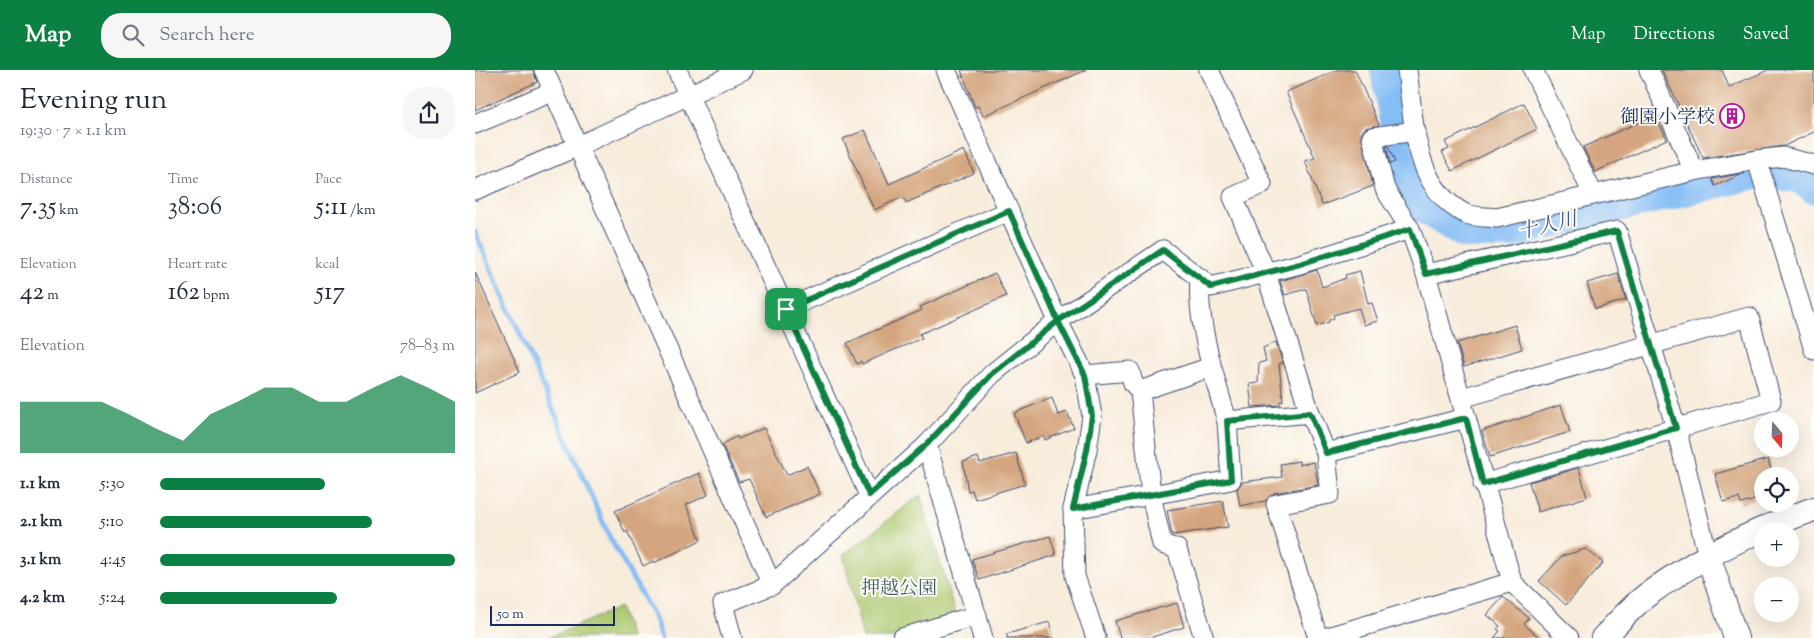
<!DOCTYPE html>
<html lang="en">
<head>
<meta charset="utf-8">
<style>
  :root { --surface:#fff; --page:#f6f6f7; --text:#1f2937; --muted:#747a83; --accent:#0b8043 }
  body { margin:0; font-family:"Sorts Mill Goudy","Noto Serif JP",serif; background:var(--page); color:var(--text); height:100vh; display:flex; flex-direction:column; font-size:19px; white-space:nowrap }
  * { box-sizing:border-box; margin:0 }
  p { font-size:16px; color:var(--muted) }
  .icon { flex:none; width:28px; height:28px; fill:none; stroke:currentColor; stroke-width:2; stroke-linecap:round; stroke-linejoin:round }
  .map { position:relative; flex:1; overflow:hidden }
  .drawer { display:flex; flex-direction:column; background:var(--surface); width:475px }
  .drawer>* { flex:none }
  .needle { width:32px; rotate:161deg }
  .tools { position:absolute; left:1279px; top:342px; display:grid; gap:10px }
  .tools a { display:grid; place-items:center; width:45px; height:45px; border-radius:50%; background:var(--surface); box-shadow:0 5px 20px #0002; font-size:25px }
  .scale { position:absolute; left:15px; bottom:12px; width:125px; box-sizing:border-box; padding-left:5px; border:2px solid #1b2f5e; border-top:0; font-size:14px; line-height:18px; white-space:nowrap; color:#1b2f5e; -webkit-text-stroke:4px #fdfcf7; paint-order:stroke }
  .pin { position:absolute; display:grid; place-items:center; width:42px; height:42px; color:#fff; margin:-21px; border-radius:10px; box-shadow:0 2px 8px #0006 }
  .round { display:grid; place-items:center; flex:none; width:52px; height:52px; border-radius:20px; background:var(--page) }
  .head { display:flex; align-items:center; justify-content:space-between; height:85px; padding:0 20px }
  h1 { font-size:28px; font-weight:600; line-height:38px }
  .metrics { display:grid; grid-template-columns:repeat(3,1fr); gap:8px; height:85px; padding:5px 20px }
  .metrics div { display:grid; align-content:center }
  .metrics b { font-size:25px; font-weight:600 }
  .metrics small { font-size:14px; font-weight:400 }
  .metrics p { font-size:14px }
  .chart { height:140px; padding:10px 20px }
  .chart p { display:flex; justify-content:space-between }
  .chart svg { width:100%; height:90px; margin-top:5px; fill:var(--accent); opacity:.7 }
  ul { padding:0 20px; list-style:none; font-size:16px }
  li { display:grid; grid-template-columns:80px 60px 1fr; align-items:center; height:38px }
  li i { height:12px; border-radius:6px; background:var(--accent) }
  header { display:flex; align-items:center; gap:30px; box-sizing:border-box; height:70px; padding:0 25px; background:var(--accent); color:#fff }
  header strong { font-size:24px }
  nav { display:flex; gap:28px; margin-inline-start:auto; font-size:18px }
  .search { width:350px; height:45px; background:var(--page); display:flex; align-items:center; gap:12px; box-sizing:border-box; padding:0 18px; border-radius:20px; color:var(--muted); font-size:19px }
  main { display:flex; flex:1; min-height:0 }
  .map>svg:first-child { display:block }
  .green { fill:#abc76d; stroke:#637b66 }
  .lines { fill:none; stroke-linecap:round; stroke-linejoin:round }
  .stream { stroke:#85bdf5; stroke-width:5 }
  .river { stroke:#85bdf5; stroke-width:30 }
  .building { fill:#d4a57e }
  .minor-casing { stroke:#3c4b71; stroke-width:21 }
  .tertiary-casing { stroke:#3c4b71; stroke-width:26 }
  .minor { stroke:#fff; stroke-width:19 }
  .tertiary { stroke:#fff; stroke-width:24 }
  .route-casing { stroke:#fff; stroke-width:10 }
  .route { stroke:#0b8043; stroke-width:6 }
  .labels { text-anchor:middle; stroke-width:4; stroke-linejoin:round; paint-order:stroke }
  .poi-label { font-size:19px; fill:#1b2f5e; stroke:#fdfcf7; text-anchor:end }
  .park-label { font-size:19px; fill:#465d62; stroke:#fdfcf7 }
  .water-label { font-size:20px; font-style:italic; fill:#3b5a8b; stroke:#fdfcf7 }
</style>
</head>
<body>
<header>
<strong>Map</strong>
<div class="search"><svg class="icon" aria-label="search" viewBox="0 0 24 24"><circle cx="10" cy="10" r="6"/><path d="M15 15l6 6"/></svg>Search here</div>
<nav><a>Map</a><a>Directions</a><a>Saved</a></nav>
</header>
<main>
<section class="drawer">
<div class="head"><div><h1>Evening run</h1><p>19:30 · 7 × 1.1 km</p></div><a class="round"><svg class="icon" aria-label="share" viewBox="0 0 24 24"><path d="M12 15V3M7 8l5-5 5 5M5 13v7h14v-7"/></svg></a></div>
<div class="metrics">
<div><p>Distance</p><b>7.35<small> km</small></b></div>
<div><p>Time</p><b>38:06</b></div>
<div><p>Pace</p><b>5:11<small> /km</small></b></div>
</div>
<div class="metrics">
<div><p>Elevation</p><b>42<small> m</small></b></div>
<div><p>Heart rate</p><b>162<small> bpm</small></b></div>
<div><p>kcal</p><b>517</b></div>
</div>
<div class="chart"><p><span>Elevation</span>78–83 m</p>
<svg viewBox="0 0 160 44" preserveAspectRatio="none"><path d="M0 44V19L10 19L20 19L30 19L40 25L50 32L60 38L70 25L80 19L90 12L100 12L110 19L120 19L130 12L140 6L150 12L160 19V44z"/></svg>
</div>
<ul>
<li><b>1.1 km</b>5:30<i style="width:56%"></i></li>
<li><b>2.1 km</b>5:10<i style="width:72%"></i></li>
<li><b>3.1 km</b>4:45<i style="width:100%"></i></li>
<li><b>4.2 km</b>5:24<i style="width:60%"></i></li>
</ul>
</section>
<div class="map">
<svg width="1339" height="568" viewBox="0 0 1339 568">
  <rect width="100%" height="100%" fill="#fdfcf7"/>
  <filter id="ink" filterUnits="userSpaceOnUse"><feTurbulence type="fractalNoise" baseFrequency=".02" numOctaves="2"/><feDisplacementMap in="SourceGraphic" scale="10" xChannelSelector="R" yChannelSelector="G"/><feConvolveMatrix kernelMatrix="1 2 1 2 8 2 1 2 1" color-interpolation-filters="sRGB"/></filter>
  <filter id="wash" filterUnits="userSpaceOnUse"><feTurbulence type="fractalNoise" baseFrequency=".0096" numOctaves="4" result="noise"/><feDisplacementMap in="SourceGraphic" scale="20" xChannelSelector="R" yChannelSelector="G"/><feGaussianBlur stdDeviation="1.12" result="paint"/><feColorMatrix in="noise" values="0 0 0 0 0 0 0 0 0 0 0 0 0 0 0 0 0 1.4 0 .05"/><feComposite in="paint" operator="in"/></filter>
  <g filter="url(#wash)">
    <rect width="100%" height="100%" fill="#f8ecdb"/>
    <g class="green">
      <polygon points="445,425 483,552 424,568 388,568 368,485"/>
      <polygon points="145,537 156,568 73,568"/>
    </g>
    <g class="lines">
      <polyline class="stream" points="0,162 134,466 181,551 186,568"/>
      <polyline class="river" points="910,0 926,89 934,116 945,137 990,164 1033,164 1289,102 1325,109 1339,119"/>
    </g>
    <g id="blocks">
      <g class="building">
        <polygon points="0,0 58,0 62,12 0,40"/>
        <polygon points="486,0 611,0 508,46 503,36 500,37"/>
        <polygon points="862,0 880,0 904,55 890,58 886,64 898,116 847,135 830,91 840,88 811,22"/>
        <polygon points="1187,0 1247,0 1254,17 1293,0 1339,0 1339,62 1309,76 1228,88"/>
        <polygon points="1049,33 1062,59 977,101 967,82 974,79 970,72"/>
        <polygon points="1180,45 1192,69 1120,102 1108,77"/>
        <polygon points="390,60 414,114 489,80 499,103 431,133 428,127 399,140 368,69"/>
        <polygon points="911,76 913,76 920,92 915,94"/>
        <polygon points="1270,103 1240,116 1237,109"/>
        <polygon points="842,200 847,217 871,208 870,205 885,201 893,234 897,233 903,251 889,255 884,238 858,245 859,248 854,250 854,252 842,256 831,219 810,225 805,211"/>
        <polygon points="0,202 45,302 0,323"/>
        <polygon points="520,203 531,226 445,264 447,268 387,294 386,291 382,294 372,273 447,240 445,237"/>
        <polygon points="1143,204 1151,230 1120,239 1112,213"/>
        <polygon points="1040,255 1047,279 989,297 982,273"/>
        <polygon points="801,272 808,293 804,294 808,331 805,331 805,335 777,337 774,314 783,313 784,293 791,291 788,278"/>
        <polygon points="577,328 583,345 592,342 599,358 570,370 569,366 551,373 539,343"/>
        <polygon points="1086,335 1095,362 1015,387 1007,361"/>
        <polygon points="289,358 312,405 332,396 345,424 291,447 274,409 264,412 247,375 262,366 263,369"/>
        <polygon points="541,383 550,414 500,429 497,420 493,421 488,392 503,387 505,393"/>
        <polygon points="1293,389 1298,406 1288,406 1288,421 1278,424 1280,430 1266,434 1264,428 1248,432 1240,404"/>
        <polygon points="824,391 824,395 839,392 843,415 799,423 790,431 765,436 762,419 767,412 807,407 805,394"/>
        <polygon points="1104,398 1112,427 1063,442 1054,412"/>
        <polygon points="224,403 233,425 211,435 226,470 179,493 178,491 168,496 152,461 150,463 140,441"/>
        <polygon points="748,431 753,457 697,465 692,440"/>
        <polygon points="575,466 581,485 504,510 497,489"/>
        <polygon points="1111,479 1128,493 1091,535 1064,511 1087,486"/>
        <polygon points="1028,527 1054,548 1049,554 1065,568 1019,568 1025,561 1022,559 1025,556 1012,545"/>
        <polygon points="702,533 709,557 674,568 645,568 640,551"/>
        <polygon points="574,552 579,568 532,568 532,564"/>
      </g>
    </g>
  </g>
  <g filter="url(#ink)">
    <use href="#blocks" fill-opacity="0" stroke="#3c4b71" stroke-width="1"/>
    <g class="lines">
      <defs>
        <g id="minor">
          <polyline points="69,0 297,515 452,375 517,304 583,251 688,180 736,217 825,194 935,159"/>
          <polyline points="202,0 394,425"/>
          <polyline points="471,0 583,251 610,305 617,346 612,380 598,439 600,506 621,568"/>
          <polyline points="734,0 787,114 758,127 791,203 835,343"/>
          <path d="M932,0C939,50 938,119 991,144C999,147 1013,147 1022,148L1219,101L1282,90L1308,87L1339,95"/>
          <polyline points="1058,0 1118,124"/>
          <polyline points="1174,0 1219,101"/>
          <polyline points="0,54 79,21"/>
          <polyline points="941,61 897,67 910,119 935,159 951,204 1142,161 1201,358 1233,486"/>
          <polyline points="1282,90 1339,280"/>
          <polyline points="0,120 101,77 268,0"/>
          <polyline points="951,204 1037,512"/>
          <path d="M725,208C721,251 740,309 752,351"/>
          <polyline points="311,239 534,141"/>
          <polyline points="610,305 655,301 658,313 665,321 676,425 756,410 752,351 835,343 851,383 855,424 801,434 843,568"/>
          <polyline points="665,321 736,297"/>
          <polyline points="986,328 1274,247 1296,331 1008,414"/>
          <polyline points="452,375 508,568"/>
          <polyline points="851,383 991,348"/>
          <polyline points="598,439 676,425 687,474 702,479 729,568"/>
          <polyline points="257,568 248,534 297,515"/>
          <polyline points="427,568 502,545"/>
          <polyline points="849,568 1037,512 1094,568"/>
        </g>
        <g id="tertiary">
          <polyline points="1233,486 1261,568"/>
          <path d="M1128,568C1142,554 1156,537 1172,525C1222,488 1280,460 1339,439"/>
        </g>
      </defs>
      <use href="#minor" class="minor-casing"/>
      <use href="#tertiary" class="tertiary-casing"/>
      <use href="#minor" class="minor"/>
      <use href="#tertiary" class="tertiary"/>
    </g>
  </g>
  <g class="lines" filter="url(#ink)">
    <defs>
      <polyline id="route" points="311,239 534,141 583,251 610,305 617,346 612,380 598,439 756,410 752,351 835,343 851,383 991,348 1008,414 1201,358 1142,161 951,204 935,159 825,194 736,217 688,180 583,251 517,304 452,374 394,425 311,239"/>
    </defs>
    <use href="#route" class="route-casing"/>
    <use href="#route" class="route"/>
  </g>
  <defs>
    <symbol id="building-ring" viewBox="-11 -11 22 22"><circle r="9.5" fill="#fdfcf7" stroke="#b5179e" stroke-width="1.5"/><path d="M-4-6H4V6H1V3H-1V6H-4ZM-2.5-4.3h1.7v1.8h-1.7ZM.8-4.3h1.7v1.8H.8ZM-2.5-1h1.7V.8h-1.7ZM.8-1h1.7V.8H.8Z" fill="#b5179e"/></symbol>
  </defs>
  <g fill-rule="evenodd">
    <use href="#building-ring" x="1243" y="32" width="28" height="28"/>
  </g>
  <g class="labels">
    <g class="poi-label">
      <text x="1240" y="53">御園小学校</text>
    </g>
    <g class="park-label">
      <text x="424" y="524">押越公園</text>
    </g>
    <g class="water-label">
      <text transform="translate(1072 155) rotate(-14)" y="7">十人川</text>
    </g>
  </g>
</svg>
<div class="tools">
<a><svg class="needle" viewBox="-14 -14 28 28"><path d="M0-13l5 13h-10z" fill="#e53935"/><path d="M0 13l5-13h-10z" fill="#747a83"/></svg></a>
<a><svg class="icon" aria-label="locate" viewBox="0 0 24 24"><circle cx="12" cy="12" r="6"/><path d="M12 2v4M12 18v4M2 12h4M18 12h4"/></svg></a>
<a>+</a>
<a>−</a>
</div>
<div class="scale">50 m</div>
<div class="pin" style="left:311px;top:239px;background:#1e9e55"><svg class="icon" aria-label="arrive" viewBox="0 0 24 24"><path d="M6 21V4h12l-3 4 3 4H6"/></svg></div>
</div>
</main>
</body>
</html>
